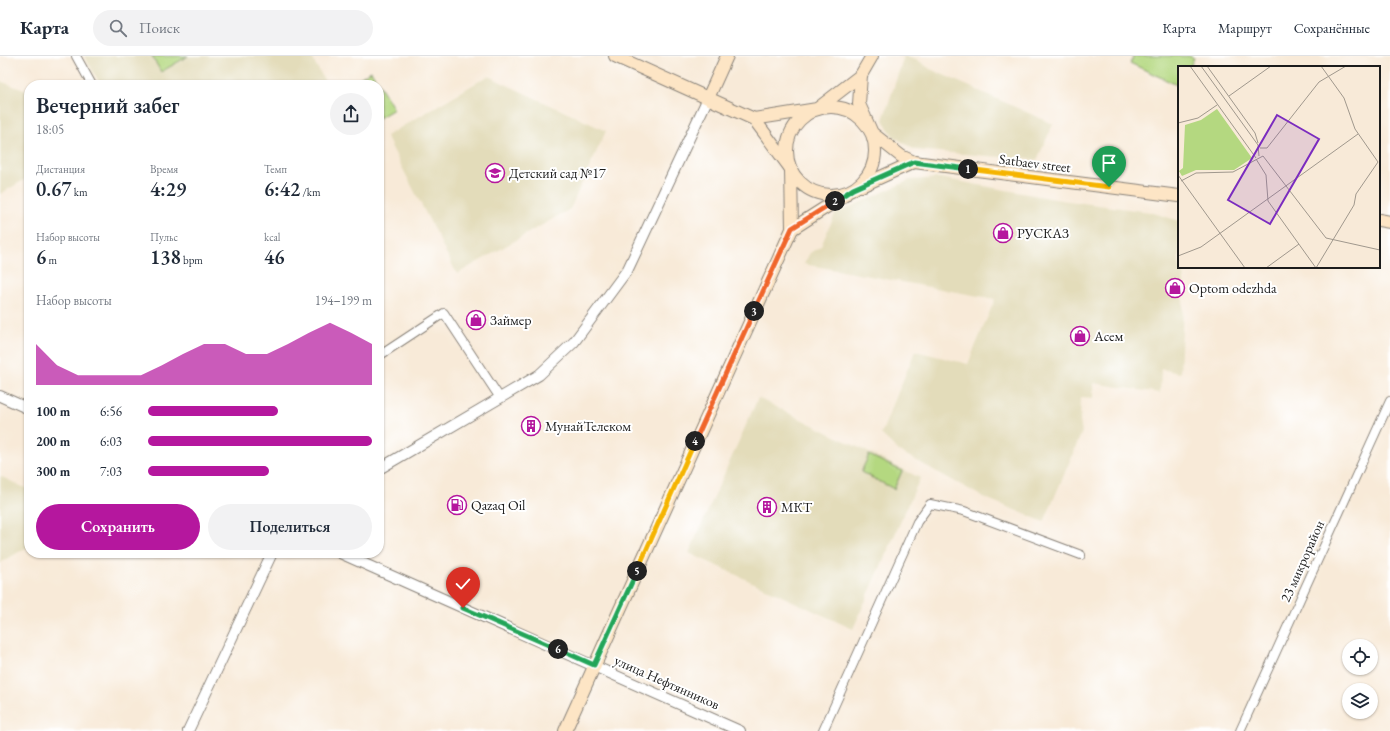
<!DOCTYPE html>
<html lang="ru">
<head>
<meta charset="utf-8">
<style>
  :root { --surface:#fff; --page:#f2f2f3; --text:#1f2937; --muted:#747a83; --line:#e0e1e3; --accent:#b5179e }
  body { margin:0; font-family:"EB Garamond",serif; background:var(--page); color:var(--text); height:100vh; display:flex; flex-direction:column; font-size:15px; white-space:nowrap }
  * { box-sizing:border-box; margin:0 }
  p { font-size:13px; color:var(--muted) }
  .icon { flex:none; width:22px; height:22px; fill:none; stroke:currentColor; stroke-width:2; stroke-linecap:round; stroke-linejoin:round }
  .map { position:relative; flex:1; overflow:hidden }
  .sheet { position:absolute; left:24px; top:24px; width:360px; height:478px; display:flex; flex-direction:column; background:var(--surface); border-radius:16px; box-shadow:0 1px 3px #0004 }
  .sheet>* { flex:none }
  .tools { position:absolute; left:1342px; top:583px; display:grid; gap:8px }
  .tools a { display:grid; place-items:center; width:36px; height:36px; border-radius:50%; background:var(--surface); box-shadow:0 1px 3px #0004; font-size:20px }
  .pin { position:absolute; display:grid; place-items:center; width:34px; height:34px; color:#fff; margin:-41px -17px; border-radius:50% 50% 50% 0; rotate:-45deg; box-shadow:0 0 4px #0007 }
  .pin .icon { rotate:45deg }
  .km { position:absolute; width:20px; height:20px; margin:-10px; border-radius:50%; background:#222; color:#fff; font-size:11px; line-height:20px; text-align:center }
  .round { display:grid; place-items:center; flex:none; width:42px; height:42px; border-radius:21px; background:var(--page) }
  .overview { display:flex; align-items:center; justify-content:space-between; height:68px; padding:0 12px }
  h1 { font-size:22px; font-weight:600; line-height:30px }
  .figures { display:grid; grid-template-columns:repeat(3,1fr); gap:6px; height:68px; padding:4px 12px }
  .figures div { display:grid; align-content:center }
  .figures b { font-size:20px; font-weight:600 }
  .figures small { font-size:11px; font-weight:400 }
  .figures p { font-size:11px }
  .chart { height:112px; padding:8px 12px }
  .chart p { display:flex; justify-content:space-between }
  .chart svg { width:100%; height:72px; margin-top:4px; fill:var(--accent); opacity:.7 }
  .action { display:flex; gap:8px; margin-top:auto; padding:8px 12px }
  .action a { flex:1; height:46px; border-radius:24px; background:var(--accent); color:#fff; font-size:16px; font-weight:600; line-height:46px; text-align:center }
  .action a+a { background:var(--page); color:var(--text) }
  ul { padding:0 12px; list-style:none; font-size:13px }
  li { display:grid; grid-template-columns:64px 48px 1fr; align-items:center; height:30px }
  li i { height:10px; border-radius:5px; background:var(--accent) }
  header { display:flex; align-items:center; gap:24px; box-sizing:border-box; height:56px; padding:0 20px; background:var(--surface); border-bottom:1px solid var(--line) }
  header strong { font-size:19px }
  nav { display:flex; gap:22px; margin-inline-start:auto; font-size:14px }
  .search { width:280px; height:36px; background:var(--page); display:flex; align-items:center; gap:10px; box-sizing:border-box; padding:0 14px; border-radius:22px; color:var(--muted); font-size:15px }
  .map>svg:first-child { display:block }
  .built { fill:#e3dcba }
  .green { fill:#b4d880; stroke:#687a4e }
  .lines { fill:none; stroke-linecap:round; stroke-linejoin:round }
  .minor-casing { stroke:#8a837a; stroke-width:10 }
  .tertiary-casing { stroke:#8a837a; stroke-width:12 }
  .secondary-casing { stroke:#8a837a; stroke-width:14 }
  .minor { stroke:#fff; stroke-width:8 }
  .tertiary { stroke:#fff; stroke-width:10 }
  .secondary { stroke:#fde5c5; stroke-width:12 }
  .split-1-casing { stroke:#fff; stroke-width:8 }
  .split-2-casing { stroke:#fff; stroke-width:8 }
  .split-3-casing { stroke:#fff; stroke-width:8 }
  .split-4-casing { stroke:#fff; stroke-width:8 }
  .split-5-casing { stroke:#fff; stroke-width:8 }
  .split-6-casing { stroke:#fff; stroke-width:8 }
  .split-7-casing { stroke:#fff; stroke-width:8 }
  .split-1 { stroke:#f5b400; stroke-width:5 }
  .split-2 { stroke:#22a559; stroke-width:5 }
  .split-3 { stroke:#f0652b; stroke-width:5 }
  .split-4 { stroke:#f0652b; stroke-width:5 }
  .split-5 { stroke:#f5b400; stroke-width:5 }
  .split-6 { stroke:#22a559; stroke-width:5 }
  .split-7 { stroke:#22a559; stroke-width:5 }
  .labels { text-anchor:middle; stroke-width:4; stroke-linejoin:round; paint-order:stroke }
  .street-label { font-size:14px; fill:#1c1c1c; stroke:#fff }
  .poi-label { font-size:14px; fill:#1c1c1c; stroke:#fff; text-anchor:start }
  .inset-road { fill:none; stroke:#a0988d; stroke-width:1 }
  .view { fill:#7b2cbf; fill-opacity:0.15; stroke:#7b2cbf; stroke-width:2 }
  .inset-edge { fill:none; stroke:#1c1c1c; stroke-width:2 }
</style>
</head>
<body>
<header>
<strong>Карта</strong>
<div class="search"><svg class="icon" aria-label="search" viewBox="0 0 24 24"><circle cx="10" cy="10" r="6"/><path d="M15 15l6 6"/></svg>Поиск</div>
<nav><a>Карта</a><a>Маршрут</a><a>Сохранённые</a></nav>
</header>
<div class="map">
<svg width="1390" height="675" viewBox="0 0 1390 675">
  <rect width="100%" height="100%" fill="#fff"/>
  <filter id="ink" filterUnits="userSpaceOnUse"><feTurbulence type="fractalNoise" baseFrequency=".025" numOctaves="2"/><feDisplacementMap in="SourceGraphic" scale="8" xChannelSelector="R" yChannelSelector="G"/><feConvolveMatrix kernelMatrix="1 2 1 2 8 2 1 2 1" color-interpolation-filters="sRGB"/></filter>
  <filter id="wash" filterUnits="userSpaceOnUse"><feTurbulence type="fractalNoise" baseFrequency=".012" numOctaves="4" result="noise"/><feDisplacementMap in="SourceGraphic" scale="16" xChannelSelector="R" yChannelSelector="G"/><feGaussianBlur stdDeviation="0.9" result="paint"/><feColorMatrix in="noise" values="0 0 0 0 0 0 0 0 0 0 0 0 0 0 0 0 0 1.4 0 .05"/><feComposite in="paint" operator="in"/></filter>
  <g filter="url(#wash)">
    <rect width="100%" height="100%" fill="#f8ead8"/>
    <g class="built">
      <polygon points="84,0 311,0 327,29 101,29"/>
      <polygon points="904,0 919,5 930,13 1053,68 1037,104 915,94 893,80 883,64"/>
      <polygon points="488,20 606,75 570,153 457,218 386,80"/>
      <polygon points="0,25 29,36 29,121 0,138"/>
      <polygon points="940,122 1060,144 1150,156 1179,165 1179,211 1183,211 1184,227 1180,317 1161,313 1160,337 1093,327 1093,342 1081,341 1080,365 1082,376 1044,466 983,441 899,395 881,378 915,295 968,308 995,243 804,208 810,197 821,190 835,158 910,124"/>
      <polygon points="758,342 920,422 853,573 689,497"/>
      <polygon points="0,420 29,434 29,490 0,507"/>
    </g>
    <g class="green">
      <polygon points="152,0 188,0 161,16"/>
      <polygon points="1134,0 1189,0 1194,2 1190,11 1179,11 1179,30 1130,7"/>
      <polygon points="371,15 394,53 379,62 379,29 350,28"/>
      <polygon points="869,399 902,415 894,433 861,416"/>
    </g>
  </g>
  <g filter="url(#ink)">
    <g class="lines">
      <defs>
        <g id="minor">
          <polyline points="76,0 92,29"/>
          <polyline points="379,300 444,257 500,342"/>
          <polyline points="823,675 917,466 930,448 964,455 1081,499"/>
          <polyline points="1240,675 1390,345"/>
        </g>
        <g id="tertiary">
          <polyline points="0,340 29,353"/>
          <polyline points="379,413 539,319 574,286 628,213 708,42"/>
          <polyline points="340,497 740,675"/>
          <polyline points="188,675 272,497"/>
        </g>
        <g id="secondary">
          <polyline points="861,19 859,48 872,77 901,100 914,106 1179,140"/>
          <polyline points="708,42 727,0"/>
          <circle cx="831" cy="95" r="44"/>
          <polyline points="754,63 817,53 861,19 872,0"/>
          <polyline points="861,130 914,106"/>
          <polyline points="1379,164 1390,166"/>
          <polyline points="792,173 845,139"/>
          <polyline points="565,675 792,173 791,113 754,63 615,0"/>
        </g>
      </defs>
      <use href="#minor" class="minor-casing"/>
      <use href="#tertiary" class="tertiary-casing"/>
      <use href="#secondary" class="secondary-casing"/>
      <use href="#minor" class="minor"/>
      <use href="#tertiary" class="tertiary"/>
      <use href="#secondary" class="secondary"/>
    </g>
  </g>
  <g class="lines" filter="url(#ink)">
    <defs>
      <polyline id="split-1" points="968,113 1109,131"/>
      <polyline id="split-2" points="835,145 853,133 914,106 968,113"/>
      <polyline id="split-3" points="754,255 792,172 835,145"/>
      <polyline id="split-4" points="695,385 754,255"/>
      <polyline id="split-5" points="637,515 695,385"/>
      <polyline id="split-6" points="558,593 594,609 637,515"/>
      <polyline id="split-7" points="463,552 558,593"/>
    </defs>
    <use href="#split-1" class="split-1-casing"/>
    <use href="#split-2" class="split-2-casing"/>
    <use href="#split-3" class="split-3-casing"/>
    <use href="#split-4" class="split-4-casing"/>
    <use href="#split-5" class="split-5-casing"/>
    <use href="#split-6" class="split-6-casing"/>
    <use href="#split-7" class="split-7-casing"/>
    <use href="#split-1" class="split-1"/>
    <use href="#split-2" class="split-2"/>
    <use href="#split-3" class="split-3"/>
    <use href="#split-4" class="split-4"/>
    <use href="#split-5" class="split-5"/>
    <use href="#split-6" class="split-6"/>
    <use href="#split-7" class="split-7"/>
  </g>
  <defs>
    <symbol id="school-ring" viewBox="-11 -11 22 22"><circle r="9.5" fill="#fff" stroke="#b5179e" stroke-width="1.5"/><path d="M0-5L7-2L0 1L-7-2ZM-4 1L0 2.5L4 1V4Q0 6-4 4Z" fill="#b5179e"/></symbol>
    <symbol id="shop-ring" viewBox="-11 -11 22 22"><circle r="9.5" fill="#fff" stroke="#b5179e" stroke-width="1.5"/><path d="M-5-2.5h2.3a2.7 3.5 0 0 1 5.4 0H5L5.5 6h-11ZM-1.5-2.5h3a1.5 2.3 0 0 0-3 0Z" fill="#b5179e"/></symbol>
    <symbol id="building-ring" viewBox="-11 -11 22 22"><circle r="9.5" fill="#fff" stroke="#b5179e" stroke-width="1.5"/><path d="M-4-6H4V6H1V3H-1V6H-4ZM-2.5-4.3h1.7v1.8h-1.7ZM.8-4.3h1.7v1.8H.8ZM-2.5-1h1.7V.8h-1.7ZM.8-1h1.7V.8H.8Z" fill="#b5179e"/></symbol>
    <symbol id="fuel-ring" viewBox="-11 -11 22 22"><circle r="9.5" fill="#fff" stroke="#b5179e" stroke-width="1.5"/><path d="M-5.5-6h7V0h2V4h1.3V-2.5L3-4.5l.8-.8L6-3V5H2.5V1h-1V6h-7ZM-4.2-4.7v3.2H.2V-4.7Z" fill="#b5179e"/></symbol>
  </defs>
  <g fill-rule="evenodd">
    <use href="#school-ring" x="484" y="106" width="22" height="22"/>
    <use href="#shop-ring" x="992" y="166" width="22" height="22"/>
    <use href="#shop-ring" x="1164" y="221" width="22" height="22"/>
    <use href="#shop-ring" x="465" y="253" width="22" height="22"/>
    <use href="#shop-ring" x="1069" y="269" width="22" height="22"/>
    <use href="#building-ring" x="520" y="359" width="22" height="22"/>
    <use href="#fuel-ring" x="446" y="438" width="22" height="22"/>
    <use href="#building-ring" x="756" y="440" width="22" height="22"/>
  </g>
  <g class="labels">
    <g class="street-label">
      <text transform="translate(1035 107) rotate(7)" y="5">Satbaev street</text>
      <text transform="translate(1302 505) rotate(-66)" y="5">23 микрорайон</text>
      <text transform="translate(667 626) rotate(24)" y="5">улица Нефтянников</text>
    </g>
    <g class="poi-label">
      <text x="509" y="122">Детский сад №17</text>
      <text x="1017" y="182">РУСКАЗ</text>
      <text x="1189" y="237">Optom odezhda</text>
      <text x="490" y="269">Займер</text>
      <text x="1094" y="285">Асем</text>
      <text x="545" y="375">МунайТелеком</text>
      <text x="471" y="454">Qazaq Oil</text>
      <text x="781" y="456">МКТ</text>
    </g>
  </g>
  <g transform="translate(1178 10)">
    <rect width="202" height="202" fill="#f8ead8"/>
    <path d="M39,43L74,92L56,104H18L4,110L1,105L5,102L7,59L23,54Z" fill="#b4d880"/>
    <path class="inset-road" d="M12,0L78,92M23,0L80,79L81,90M29,0L77,67L80,77M51,30L93,0M0,57L20,52L39,39M82,82H89L141,16L168,0M78,93L88,109L90,135L138,202M0,109L67,202M3,115L18,107L55,106L85,90L148,172L202,184M0,190L23,181L180,68M88,202L121,178M138,202L176,139L178,128L200,96L177,63L166,32L143,0"/>
    <path class="view" d="M99,49L141,73L92,158L50,134Z"/>
    <rect width="202" height="202" class="inset-edge"/>
  </g>
</svg>
<div class="tools">
<a><svg class="icon" aria-label="locate" viewBox="0 0 24 24"><circle cx="12" cy="12" r="6"/><path d="M12 2v4M12 18v4M2 12h4M18 12h4"/></svg></a>
<a><svg class="icon" aria-label="layers" viewBox="0 0 24 24"><path d="M12 4l9 5-9 5-9-5zM3 14l9 5 9-5"/></svg></a>
</div>
<div class="pin" style="left:1109px;top:131px;background:#1e9e55"><svg class="icon" aria-label="arrive" viewBox="0 0 24 24"><path d="M6 21V4h12l-3 4 3 4H6"/></svg></div>
<div class="pin" style="left:463px;top:552px;background:#d93025"><svg class="icon" aria-label="check" viewBox="0 0 24 24"><path d="M5 12l5 5 9-10"/></svg></div>
<b class="km" style="left:968px;top:113px">1</b>
<b class="km" style="left:835px;top:145px">2</b>
<b class="km" style="left:754px;top:255px">3</b>
<b class="km" style="left:695px;top:385px">4</b>
<b class="km" style="left:637px;top:515px">5</b>
<b class="km" style="left:558px;top:593px">6</b>
<section class="sheet">
<div class="overview"><div><h1>Вечерний забег</h1><p>18:05</p></div><a class="round"><svg class="icon" aria-label="share" viewBox="0 0 24 24"><path d="M12 15V3M7 8l5-5 5 5M5 13v7h14v-7"/></svg></a></div>
<div class="figures">
<div><p>Дистанция</p><b>0.67<small> km</small></b></div>
<div><p>Время</p><b>4:29</b></div>
<div><p>Темп</p><b>6:42<small> /km</small></b></div>
</div>
<div class="figures">
<div><p>Набор высоты</p><b>6<small> m</small></b></div>
<div><p>Пульс</p><b>138<small> bpm</small></b></div>
<div><p>kcal</p><b>46</b></div>
</div>
<div class="chart"><p><span>Набор высоты</span>194–199 m</p>
<svg viewBox="0 0 160 44" preserveAspectRatio="none"><path d="M0 44V19L10 32L20 38L30 38L40 38L50 38L60 32L70 25L80 19L90 19L100 25L110 25L120 19L130 12L140 6L150 12L160 19V44z"/></svg>
</div>
<ul>
<li><b>100 m</b>6:56<i style="width:58%"></i></li>
<li><b>200 m</b>6:03<i style="width:100%"></i></li>
<li><b>300 m</b>7:03<i style="width:54%"></i></li>
</ul>
<div class="action"><a>Сохранить</a><a>Поделиться</a></div>
</section>
</div>
</body>
</html>
